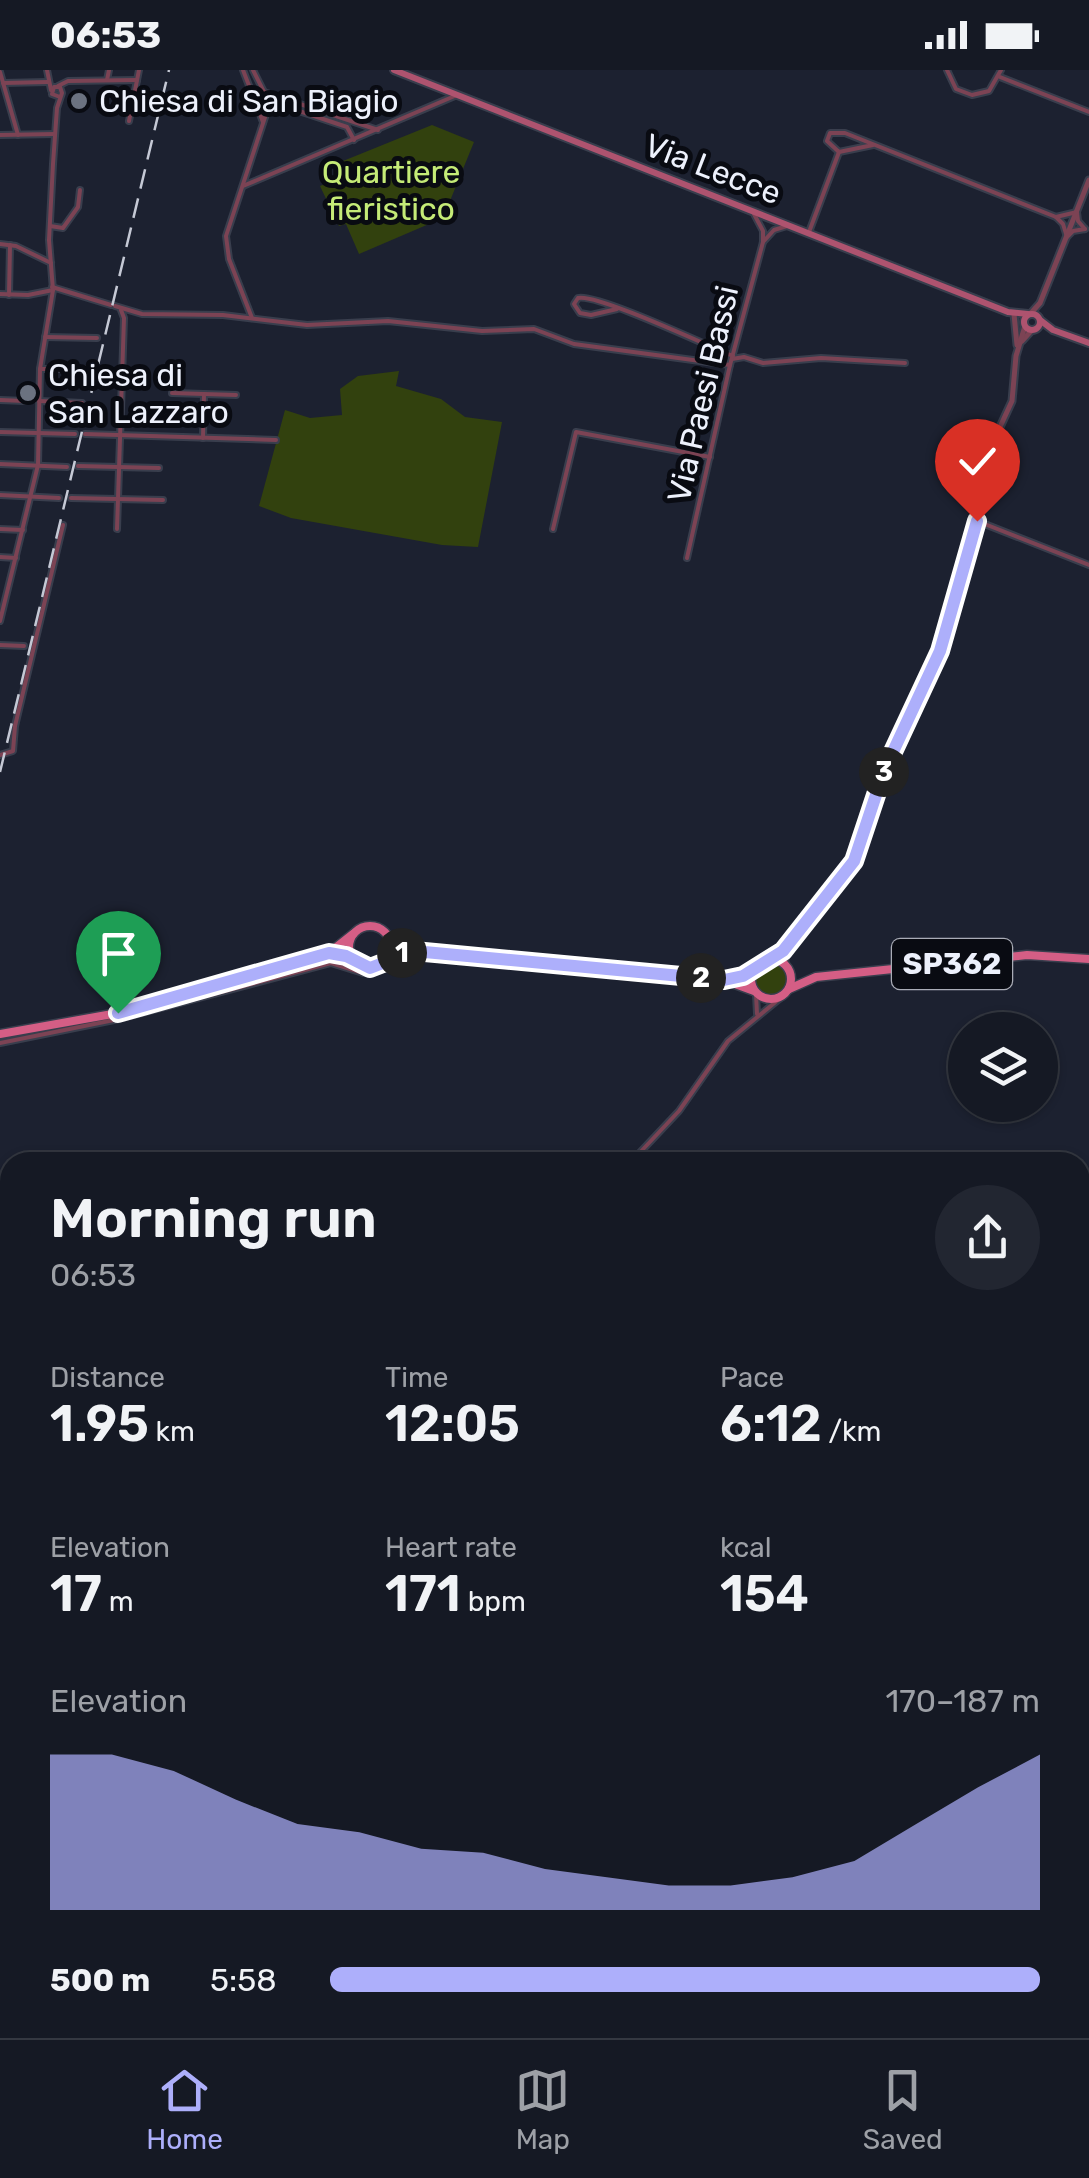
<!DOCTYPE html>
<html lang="en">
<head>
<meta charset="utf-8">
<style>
  :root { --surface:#151924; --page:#222631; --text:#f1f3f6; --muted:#9da0a6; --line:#343841; --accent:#adaffb }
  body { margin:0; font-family:Rubik,sans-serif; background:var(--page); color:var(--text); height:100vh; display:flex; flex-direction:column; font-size:38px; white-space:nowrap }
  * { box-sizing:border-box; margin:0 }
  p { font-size:32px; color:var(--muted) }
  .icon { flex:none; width:55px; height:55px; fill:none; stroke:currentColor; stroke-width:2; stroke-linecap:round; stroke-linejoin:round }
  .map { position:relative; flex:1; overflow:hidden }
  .sheet { position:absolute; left:0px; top:1082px; width:1090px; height:888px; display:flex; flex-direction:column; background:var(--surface); border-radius:30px 30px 0 0; box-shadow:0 2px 8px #0004,0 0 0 2px var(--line) }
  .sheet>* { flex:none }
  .buttons { position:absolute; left:948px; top:942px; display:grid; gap:20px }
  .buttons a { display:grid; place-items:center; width:110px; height:110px; border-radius:50%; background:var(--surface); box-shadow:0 2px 8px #0004,0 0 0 2px var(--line); font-size:50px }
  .pin { position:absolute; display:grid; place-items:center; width:85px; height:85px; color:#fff; margin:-102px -42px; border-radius:50% 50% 50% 0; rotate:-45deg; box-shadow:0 0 10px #0007 }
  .pin .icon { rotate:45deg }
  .km { position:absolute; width:50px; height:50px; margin:-25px; border-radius:50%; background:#222; color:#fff; font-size:28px; line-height:50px; text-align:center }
  .round { display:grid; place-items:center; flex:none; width:105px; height:105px; border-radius:52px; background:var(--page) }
  .head { display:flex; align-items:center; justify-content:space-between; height:170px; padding:0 50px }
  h1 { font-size:55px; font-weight:600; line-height:75px }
  .stats { display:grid; grid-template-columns:repeat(3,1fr); gap:15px; height:170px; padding:10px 50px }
  .stats div { display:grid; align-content:center }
  .stats b { font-size:50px; font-weight:600 }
  .stats small { font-size:28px; font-weight:400 }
  .stats p { font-size:28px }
  .chart { height:280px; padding:20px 50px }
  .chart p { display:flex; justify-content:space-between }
  .chart svg { width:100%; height:180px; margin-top:10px; fill:var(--accent); opacity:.7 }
  ul { padding:0 50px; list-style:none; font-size:32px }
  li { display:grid; grid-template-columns:160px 120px 1fr; align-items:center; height:75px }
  li i { height:25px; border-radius:12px; background:var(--accent) }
  .status { display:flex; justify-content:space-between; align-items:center; height:70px; padding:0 50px; background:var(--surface); direction:ltr }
  .status svg { height:28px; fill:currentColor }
  .dock { display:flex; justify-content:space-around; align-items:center; height:140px; border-top:2px solid var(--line); background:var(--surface); font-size:28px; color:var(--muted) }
  .dock a { display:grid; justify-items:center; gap:5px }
  .dock .on { color:var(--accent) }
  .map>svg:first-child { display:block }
  .green { fill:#32410e }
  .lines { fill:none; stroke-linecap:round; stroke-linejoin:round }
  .minor-casing { stroke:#393e4d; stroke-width:8 }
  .tertiary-casing { stroke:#393e4d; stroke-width:9 }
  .secondary-casing { stroke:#393e4d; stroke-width:10 }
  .primary-casing { stroke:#393e4d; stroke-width:11 }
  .minor { stroke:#7c4354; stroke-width:4 }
  .tertiary { stroke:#7c4354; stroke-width:5 }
  .secondary { stroke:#ae536f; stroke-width:6 }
  .primary { stroke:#d45e85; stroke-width:8 }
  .rail { stroke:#c5c9d5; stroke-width:2.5; stroke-dasharray:20 10; stroke-linecap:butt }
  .route-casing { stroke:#fff; stroke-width:20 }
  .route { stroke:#adaffb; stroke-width:12 }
  .worship-dot { fill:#6b7280; stroke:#090b12; stroke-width:4 }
  .labels { text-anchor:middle; stroke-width:10; stroke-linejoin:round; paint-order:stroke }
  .shield { fill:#090b12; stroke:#a9acb6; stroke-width:2.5 }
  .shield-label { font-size:30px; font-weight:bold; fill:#edf1fc }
  .poi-label { font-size:32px; fill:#edf1fc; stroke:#090b12; text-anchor:start }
  .street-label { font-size:32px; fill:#edf1fc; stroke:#090b12 }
  .park-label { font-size:32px; fill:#c5eb77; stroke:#090b12 }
</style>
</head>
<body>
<div class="status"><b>06:53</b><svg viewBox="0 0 49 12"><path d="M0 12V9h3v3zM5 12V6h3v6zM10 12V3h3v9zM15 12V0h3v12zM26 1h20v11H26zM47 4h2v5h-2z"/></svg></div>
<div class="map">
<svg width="1089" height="1968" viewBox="0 0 1089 1968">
  <rect width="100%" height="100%" fill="#1c2130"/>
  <g class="green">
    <polygon points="432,55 474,72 443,148 359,184 346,154 339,156 320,116 344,106 343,91"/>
    <polygon points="399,301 396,316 441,329 465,347 502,352 478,477 442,475 291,448 259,436 285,340 310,348 342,345 340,319 358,306"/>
    <circle cx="771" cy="909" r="17"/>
  </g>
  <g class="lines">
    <defs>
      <g id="minor">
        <polyline points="47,0 51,20"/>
        <polyline points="243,0 263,52"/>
        <polyline points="253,0 264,22"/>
        <polyline points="947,0 956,19 972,25 989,21 1001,0"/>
        <polyline points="0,2 18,65"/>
        <polyline points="1000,7 1089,42"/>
        <polyline points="107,10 109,0"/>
        <polyline points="3,13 48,12"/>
        <polyline points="58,16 68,11 137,10"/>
        <polyline points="264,22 378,60"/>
        <polyline points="254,26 347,57 354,70"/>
        <polyline points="129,51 139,0"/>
        <polyline points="0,65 55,64"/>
        <polyline points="873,75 839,82 827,71 830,63 845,63 1056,147 1077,142 1078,151 1085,159"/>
        <polyline points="243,116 457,25"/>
        <polyline points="1056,147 1063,154 1067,167 1073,161 1085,159"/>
        <polyline points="50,156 63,158 78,137 80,120"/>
        <polyline points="809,162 839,82"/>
        <polyline points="763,172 774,160 787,156"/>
        <polyline points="0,174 16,176 51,193"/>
        <polyline points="52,217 111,235"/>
        <polyline points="0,224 28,225 53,220"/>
        <polyline points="9,225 10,175"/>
        <polyline points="115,236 142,244 223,245 307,255 388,251 482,261 534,259 574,274 730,295"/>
        <path d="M617,239L591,245L580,243L574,234L578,228C596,223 708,276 733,286"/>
        <polyline points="252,248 229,189 226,166 270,32"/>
        <polyline points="45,267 97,268"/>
        <polyline points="732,289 744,287 763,293 821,288 905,293"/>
        <polyline points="40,299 90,299"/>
        <polyline points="172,323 236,325"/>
        <polyline points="0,330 25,331"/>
        <polyline points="39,331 82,333"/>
        <polyline points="0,362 75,364"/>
        <polyline points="85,364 276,370"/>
        <polyline points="203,368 204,324"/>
        <polyline points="0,394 67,397"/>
        <polyline points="78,396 159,398"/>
        <polyline points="0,425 59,428"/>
        <polyline points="71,428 163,430"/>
        <polyline points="977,451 1089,495"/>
        <polyline points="0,459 23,460"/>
        <polyline points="117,459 124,248 121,240"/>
        <polyline points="553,459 576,362 710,387"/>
        <polyline points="0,487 16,488"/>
        <polyline points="687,488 730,295 763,172 763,161 754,144"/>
        <polyline points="0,551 38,395 40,299 53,220 49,170 53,94 57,38 62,23 60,17 54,17 52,24 60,27"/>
        <polyline points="0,575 24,576"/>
        <polyline points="0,685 13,681 15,656 63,455"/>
        <polyline points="756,924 757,944"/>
        <polyline points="0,973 119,949 331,893 363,903 370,897"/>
        <polyline points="631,1092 679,1041 728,971 783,926"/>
        <polyline points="1080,1154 1089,1140"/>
        <polyline points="0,1447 10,1447"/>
        <polyline points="9,1490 10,1471"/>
        <polyline points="0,1533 10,1533"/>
        <polyline points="0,1573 10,1573"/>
        <polyline points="0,1614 10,1614"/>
        <polyline points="0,1656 10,1655"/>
        <polyline points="1080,1693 1089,1697"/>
        <polyline points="0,1706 10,1706"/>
        <polyline points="0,1759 6,1791"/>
        <polyline points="1080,1772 1089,1767"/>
        <polyline points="0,1791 10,1791"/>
        <polyline points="0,1830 10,1831"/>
        <polyline points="0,1882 10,1880"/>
        <polyline points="0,1920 10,1920"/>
        <polyline points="60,1960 63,1968"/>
        <polyline points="242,1960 244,1968"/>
        <polyline points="753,1960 788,1960"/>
        <polyline points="28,1968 29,1960"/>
        <polyline points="211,1968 235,1960"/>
        <polyline points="726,1968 742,1960"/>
      </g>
      <g id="tertiary">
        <polyline points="1031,243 1040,233 1089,110"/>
        <polyline points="1014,244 1017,275"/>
        <polyline points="1022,271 1032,260"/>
        <polyline points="770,889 783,881 840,811 861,776 884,701 940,581 987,413 994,370 1012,331 1016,286 1025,256"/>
        <polyline points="785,895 785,881"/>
        <polyline points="0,1490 10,1490"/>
        <polyline points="131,1960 132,1968"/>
      </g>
      <g id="secondary">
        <polyline points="394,0 1008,242 1028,244"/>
        <circle cx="1032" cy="252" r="8"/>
        <polyline points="1040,250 1053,260 1089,273"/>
      </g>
      <g id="primary">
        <circle cx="370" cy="877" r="21"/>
        <circle cx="771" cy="909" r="20"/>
        <polyline points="385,890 414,881 724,910 754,921"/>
        <polyline points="789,919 816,907 1027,885 1089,889"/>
        <polyline points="0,964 118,943 329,883 353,864"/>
      </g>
    </defs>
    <use href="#minor" class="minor-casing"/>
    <use href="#tertiary" class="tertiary-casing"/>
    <use href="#secondary" class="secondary-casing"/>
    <use href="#primary" class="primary-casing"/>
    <use href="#minor" class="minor"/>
    <use href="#tertiary" class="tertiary"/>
    <use href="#secondary" class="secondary"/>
    <use href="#primary" class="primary"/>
    <polyline class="rail" points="0,702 169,0"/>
  </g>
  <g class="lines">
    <defs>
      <polyline id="route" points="118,943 329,883 346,886 370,898 414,881 724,910 743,906 783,881 854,791 884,701 940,581 977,451"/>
    </defs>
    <use href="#route" class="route-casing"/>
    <use href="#route" class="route"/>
  </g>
  <g class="worship-dot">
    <circle cx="79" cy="31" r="10"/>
    <circle cx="28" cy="323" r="10"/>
  </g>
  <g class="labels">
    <rect class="shield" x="892" y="869" width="120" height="50" rx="8"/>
    <g class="shield-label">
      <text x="952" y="904">SP362</text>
    </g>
    <g class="poi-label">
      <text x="99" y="42">Chiesa di San Biagio</text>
      <text x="48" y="316">Chiesa di<tspan x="48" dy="37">San Lazzaro</tspan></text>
    </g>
    <g class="street-label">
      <text transform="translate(713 99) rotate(21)" y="11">Via Lecce</text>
      <text transform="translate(703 324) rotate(-77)" y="11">Via Paesi Bassi</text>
    </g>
    <g class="park-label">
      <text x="391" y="113">Quartiere<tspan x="391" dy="37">fieristico</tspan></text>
    </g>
  </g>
</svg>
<div class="buttons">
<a><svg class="icon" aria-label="layers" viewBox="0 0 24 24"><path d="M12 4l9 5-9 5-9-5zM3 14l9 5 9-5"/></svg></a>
</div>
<div class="pin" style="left:118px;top:943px;background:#1e9e55"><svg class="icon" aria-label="arrive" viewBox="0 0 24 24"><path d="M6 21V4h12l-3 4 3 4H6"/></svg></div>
<div class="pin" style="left:977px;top:451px;background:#d93025"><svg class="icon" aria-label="check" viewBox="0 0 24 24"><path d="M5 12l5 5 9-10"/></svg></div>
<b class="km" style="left:402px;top:883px">1</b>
<b class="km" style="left:701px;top:908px">2</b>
<b class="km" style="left:884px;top:702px">3</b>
<section class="sheet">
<div class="head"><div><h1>Morning run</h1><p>06:53</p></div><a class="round"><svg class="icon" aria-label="share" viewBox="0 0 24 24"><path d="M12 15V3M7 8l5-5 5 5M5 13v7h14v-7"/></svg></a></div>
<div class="stats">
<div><p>Distance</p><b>1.95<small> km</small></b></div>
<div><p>Time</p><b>12:05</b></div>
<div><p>Pace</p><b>6:12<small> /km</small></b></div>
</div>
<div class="stats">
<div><p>Elevation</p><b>17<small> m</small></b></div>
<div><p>Heart rate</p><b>171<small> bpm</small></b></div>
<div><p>kcal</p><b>154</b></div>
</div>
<div class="chart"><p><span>Elevation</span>170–187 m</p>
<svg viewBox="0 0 160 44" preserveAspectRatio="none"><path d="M0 44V6L10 6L20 10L30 17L40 23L50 25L60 29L70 30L80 34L90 36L100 38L110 38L120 36L130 32L140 23L150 14L160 6V44z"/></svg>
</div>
<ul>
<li><b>500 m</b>5:58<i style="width:100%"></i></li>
</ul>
</section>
</div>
<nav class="dock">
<a class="on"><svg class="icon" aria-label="home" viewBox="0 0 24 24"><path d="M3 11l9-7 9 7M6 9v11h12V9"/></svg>Home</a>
<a><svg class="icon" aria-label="map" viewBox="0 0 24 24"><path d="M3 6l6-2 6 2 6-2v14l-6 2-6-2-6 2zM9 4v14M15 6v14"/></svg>Map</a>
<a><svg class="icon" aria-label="saved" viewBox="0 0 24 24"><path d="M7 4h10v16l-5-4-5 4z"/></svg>Saved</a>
</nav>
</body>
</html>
